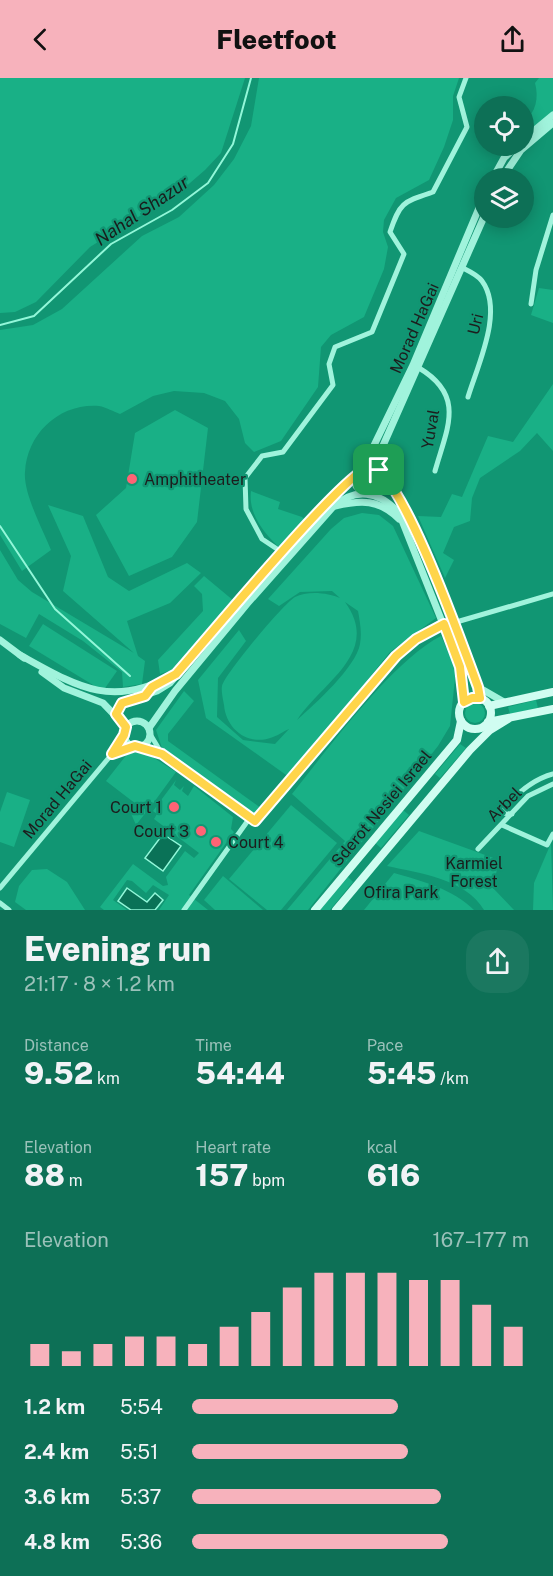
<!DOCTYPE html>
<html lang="en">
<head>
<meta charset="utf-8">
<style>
  :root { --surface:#0d7056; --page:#1b7860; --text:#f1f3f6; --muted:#9ac1b9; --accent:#f7b2bc }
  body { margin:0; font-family:"Public Sans",sans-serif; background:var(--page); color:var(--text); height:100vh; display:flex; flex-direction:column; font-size:22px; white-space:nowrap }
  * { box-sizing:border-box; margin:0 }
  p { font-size:20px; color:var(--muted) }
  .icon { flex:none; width:33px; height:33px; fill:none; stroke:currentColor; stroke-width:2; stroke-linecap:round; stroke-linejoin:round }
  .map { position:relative; height:832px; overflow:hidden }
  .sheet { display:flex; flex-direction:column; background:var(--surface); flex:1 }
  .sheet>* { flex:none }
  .tools { position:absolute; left:474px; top:18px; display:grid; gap:12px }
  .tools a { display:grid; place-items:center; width:60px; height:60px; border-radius:50%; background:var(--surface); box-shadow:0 3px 15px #0003; font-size:30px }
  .pin { position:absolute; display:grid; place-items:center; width:51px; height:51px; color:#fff; margin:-26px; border-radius:12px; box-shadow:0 3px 9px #0006 }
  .round { display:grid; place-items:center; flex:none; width:63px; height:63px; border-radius:24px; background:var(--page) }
  .head { display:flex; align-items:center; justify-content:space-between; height:102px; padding:0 24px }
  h1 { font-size:33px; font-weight:800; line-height:45px }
  .metrics { display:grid; grid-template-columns:repeat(3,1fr); gap:9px; height:102px; padding:6px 24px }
  .metrics div { display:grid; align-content:center }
  .metrics b { font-size:30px; font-weight:800 }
  .metrics small { font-size:16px; font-weight:400 }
  .metrics p { font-size:16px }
  .chart { height:168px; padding:12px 24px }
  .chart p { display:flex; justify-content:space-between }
  .chart svg { width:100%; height:108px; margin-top:6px; stroke:var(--accent); stroke-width:6 }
  ul { padding:0 24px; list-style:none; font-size:20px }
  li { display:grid; grid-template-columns:96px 72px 1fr; align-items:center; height:45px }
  li i { height:15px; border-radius:8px; background:var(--accent) }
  header { display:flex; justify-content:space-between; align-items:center; height:78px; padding:0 24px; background:var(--accent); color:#111; font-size:27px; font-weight:800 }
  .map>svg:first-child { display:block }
  .green { fill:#19b086; fill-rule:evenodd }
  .water { fill:#0a7257; stroke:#92f7d9; stroke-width:1.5 }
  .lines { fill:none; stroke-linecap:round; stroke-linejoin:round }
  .stream { stroke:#92f7d9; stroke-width:2 }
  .minor { stroke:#a0f3dc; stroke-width:5 }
  .tertiary { stroke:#a0f3dc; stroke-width:7 }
  .secondary { stroke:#d0fdf1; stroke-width:8 }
  .route-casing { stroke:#fff; stroke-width:12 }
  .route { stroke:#ffd54a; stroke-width:8 }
  .poi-dot { fill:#ff6375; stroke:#119673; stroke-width:2 }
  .labels { text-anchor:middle; stroke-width:4.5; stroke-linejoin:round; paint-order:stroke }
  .street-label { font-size:16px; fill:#1d1d1d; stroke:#119673 }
  .poi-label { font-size:16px; fill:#1d1d1d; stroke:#119673; text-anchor:start }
  .park-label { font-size:16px; fill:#1a1d1c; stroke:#119673 }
  .water-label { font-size:18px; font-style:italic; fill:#191d1c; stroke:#119673 }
</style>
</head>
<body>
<header><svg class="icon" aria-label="back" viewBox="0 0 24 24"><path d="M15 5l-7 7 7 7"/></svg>Fleetfoot<svg class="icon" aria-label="share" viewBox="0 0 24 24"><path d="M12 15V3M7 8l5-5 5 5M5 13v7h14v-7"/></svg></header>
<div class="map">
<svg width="553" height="832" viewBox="0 0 553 832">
  <rect width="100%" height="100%" fill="#119673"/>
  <g class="green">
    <polygon points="0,0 245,0 221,75 205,92 183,111 90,169 36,224 15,234 0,235"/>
    <path d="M259,0H459L453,18V42L444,69L429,102L396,120L384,142L383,154L388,169L384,191L364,239L331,257L321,269L318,309L281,363L254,374L245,365L239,341L225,323L204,315L174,313L153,318L120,336C114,334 106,329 99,328C60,325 27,355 25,394C23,415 43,452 51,472L22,493L0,457V252L33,247L62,231L142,158L179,139L214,107L234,81L251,48Z"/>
    <path d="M539,0H553V35L524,58V44C536,34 539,20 535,5Z"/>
    <polygon points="539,210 553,212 553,245 531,237"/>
    <polygon points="553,306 553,373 537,355 520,373 480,400 472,420 470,443 454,449 443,475 454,482 445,500 418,438 441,439 452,416 462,419 488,358 513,364"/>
    <polygon points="175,332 208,350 197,444 172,479 129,498 96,437 126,410 135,355"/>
    <path d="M251,413L280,424L278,431L302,439L307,444L280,470C264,455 248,436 251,413Z"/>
    <polygon points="48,427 83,438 108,499 129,513 187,485 201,495 170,525 127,543 138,578 145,583 142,606 123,609 122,594 83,563 39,536 26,560 0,546 0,472 18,502 32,514 134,575 63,513 71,478"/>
    <path d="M362,435L379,437L393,448L436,540L390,574L289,699L206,640L198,602L239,552L246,563L218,600L217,639L243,662L275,666L289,651C284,653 279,657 273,659C248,669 226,651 224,627C223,621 221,613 222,608C224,597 284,525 295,519C308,512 329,515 340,520L332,513L300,514L279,528L268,521L331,451L344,440ZM345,524L358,533C360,544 362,555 360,566C356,589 315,626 297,642C322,604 382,575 345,524Z"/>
    <polygon points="204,498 234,523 175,591 160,596 158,582 203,533 202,516 194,508"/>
    <polygon points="43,546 117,593 103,613 29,568"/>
    <path d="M441,558L456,591L450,648L438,668L308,832H287L345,763L292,716C327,672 393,582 441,558Z"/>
    <polygon points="184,613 194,623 168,656 168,663 265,733 259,738 250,739 162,670 156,652"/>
    <polygon points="536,622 538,630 510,636 508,629"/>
    <circle cx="475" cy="635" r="10"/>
    <polygon points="460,666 466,670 440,700 435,696"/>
    <polygon points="133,674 151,678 176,694 149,731 141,725 140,727 147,733 136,747 129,731 136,726 106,703 128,675"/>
    <polygon points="176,702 174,707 180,712 184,708 182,713 188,718 194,708 233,739 231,751 234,754 189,817 208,832 159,832 169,817 153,807 146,815 132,803 127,802 113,822 127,832 104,832 100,829 133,786 163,808 168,807 166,799 185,773 194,780 199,775 154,741 157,736 153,733"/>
    <polygon points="7,714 30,722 14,769 0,764 0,734"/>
    <polygon points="291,727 337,765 281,832 267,832 229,801"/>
    <polygon points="403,732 409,737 381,770 375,765"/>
    <path d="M419,753L499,782L493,810L514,832H484C466,801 419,795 387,788Z"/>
    <polygon points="551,765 553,832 533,832 534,805"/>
    <polygon points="47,791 67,804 85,832 26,832 15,824 19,808 32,792"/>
    <path d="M394,795C422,803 453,811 474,832H364Z"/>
    <polygon points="223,798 263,832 215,832 204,822"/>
    <polygon points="347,798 353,804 330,832 320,832"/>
  </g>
  <g class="water">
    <polygon points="163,756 181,768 163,793 145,780"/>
    <polygon points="127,810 147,824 155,815 163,822 155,832 131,832 118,823"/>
  </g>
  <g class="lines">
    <g class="stream">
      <polyline points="0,247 34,238 111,166 172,132 208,105 233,66 251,0"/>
      <polyline points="0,448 55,531 130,598"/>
    </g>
    <g class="minor">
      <path d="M463,190C469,193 478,197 482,203C504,233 478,286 468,319"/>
      <polyline points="531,226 536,192 553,137"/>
      <path d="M419,290C466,318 447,350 435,393"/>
      <path d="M283,475L262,461L246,431L245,400L262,378L283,374L333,307L329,286L335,269L372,254L404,176L390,154C400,124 403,124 433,114L467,49L459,19L466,0"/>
      <polyline points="453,545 553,516"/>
      <polyline points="150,656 162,676"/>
      <polyline points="139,668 162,676 251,743 257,742 396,577 416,561 444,546"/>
      <polyline points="114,675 135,668"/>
      <path d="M512,736L501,735C514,718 531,702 553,696"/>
      <polyline points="502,747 547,767 553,756"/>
      <polyline points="478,771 528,718 553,706"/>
      <polyline points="0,810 112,676 124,657"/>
      <polyline points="0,825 9,832"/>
      <polyline points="184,832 249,741"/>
    </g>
    <g class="tertiary">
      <polyline points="524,61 553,37"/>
      <polyline points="493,100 504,80 517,68"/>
      <polyline points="502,100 521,72 553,45"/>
      <polyline points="363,390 371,388 379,392 409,436 478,609 480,620"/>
      <polyline points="379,392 378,379 484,139"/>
      <polyline points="357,397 356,408 363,415"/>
      <path d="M335,428C361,422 379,421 399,441"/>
      <polyline points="0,562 24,580"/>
      <path d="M20,577C76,608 111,631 173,597"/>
      <polyline points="42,594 64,610 103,625 126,649"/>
      <polyline points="478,609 504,624"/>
      <polyline points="116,636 122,625 157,613 170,605 326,425 363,390 413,287 484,118"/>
      <circle cx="137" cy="656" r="13"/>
      <path d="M149,650L175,613L247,526L333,429C355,409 379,413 399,435L460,589L464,624"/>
    </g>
    <g class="secondary">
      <circle cx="475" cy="635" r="16"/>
      <polyline points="489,628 553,614"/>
      <polyline points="488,644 553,631"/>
      <polyline points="315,832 457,662 461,643"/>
      <polyline points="336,832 470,672 490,652 508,641"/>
    </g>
  </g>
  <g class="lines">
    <defs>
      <path id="route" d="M371,388C403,396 464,572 478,609L480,620H472L464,624L460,589L444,546L416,561L396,578L255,743L162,676L135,668L112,676L124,657L126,649L116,636L122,625L145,618L152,609L176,596C202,567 348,390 371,388Z"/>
    </defs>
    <use href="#route" class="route-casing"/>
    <use href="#route" class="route"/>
  </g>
  <g class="poi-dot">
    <circle cx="132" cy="401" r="6"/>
    <circle cx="174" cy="729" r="6"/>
    <circle cx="201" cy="753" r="6"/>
    <circle cx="216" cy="764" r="6"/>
  </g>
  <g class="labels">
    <g class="street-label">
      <text transform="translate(475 246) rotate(-76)" y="6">Uri</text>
      <text transform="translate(414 250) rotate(-66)" y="6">Morad HaGai</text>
      <text transform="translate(430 351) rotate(-80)" y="6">Yuval</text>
      <text transform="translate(57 721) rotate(-50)" y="6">Morad HaGai</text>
      <text transform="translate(504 726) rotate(-45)" y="6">Arbel</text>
      <text transform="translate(381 730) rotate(-50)" y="6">Sderot Nesiei Israel</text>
    </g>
    <g class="poi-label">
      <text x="144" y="407">Amphitheater</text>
      <text x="162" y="735" text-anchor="end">Court 1</text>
      <text x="189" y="759" text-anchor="end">Court 3</text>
      <text x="228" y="770">Court 4</text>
    </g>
    <g class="park-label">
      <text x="474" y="791">Karmiel<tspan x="474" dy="18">Forest</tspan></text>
      <text x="401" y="820">Ofira Park</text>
    </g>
    <g class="water-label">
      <text transform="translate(142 133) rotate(-34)" y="6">Nahal Shazur</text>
    </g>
  </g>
</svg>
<div class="tools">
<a><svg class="icon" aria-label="locate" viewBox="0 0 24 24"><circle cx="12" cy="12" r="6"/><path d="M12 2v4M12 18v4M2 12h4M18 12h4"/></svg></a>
<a><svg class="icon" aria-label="layers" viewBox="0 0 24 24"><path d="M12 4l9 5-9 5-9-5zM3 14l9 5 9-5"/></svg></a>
</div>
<div class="pin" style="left:379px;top:392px;background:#1e9e55"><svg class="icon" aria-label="arrive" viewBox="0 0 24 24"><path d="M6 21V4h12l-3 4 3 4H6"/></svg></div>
</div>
<section class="sheet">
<div class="head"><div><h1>Evening run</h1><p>21:17 · 8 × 1.2 km</p></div><a class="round"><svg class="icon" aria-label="share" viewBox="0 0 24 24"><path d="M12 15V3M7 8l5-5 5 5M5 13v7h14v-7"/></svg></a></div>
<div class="metrics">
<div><p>Distance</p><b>9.52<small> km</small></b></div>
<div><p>Time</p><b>54:44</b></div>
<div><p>Pace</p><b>5:45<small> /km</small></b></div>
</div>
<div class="metrics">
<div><p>Elevation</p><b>88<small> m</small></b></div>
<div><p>Heart rate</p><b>157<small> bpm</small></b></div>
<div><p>kcal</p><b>616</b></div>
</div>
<div class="chart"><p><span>Elevation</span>167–177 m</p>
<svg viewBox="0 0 160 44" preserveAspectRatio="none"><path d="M5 44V35M15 44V38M25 44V35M35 44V32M45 44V32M55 44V35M65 44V28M75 44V22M85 44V12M95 44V6M105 44V6M115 44V6M125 44V9M135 44V9M145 44V19M155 44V28"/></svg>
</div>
<ul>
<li><b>1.2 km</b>5:54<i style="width:61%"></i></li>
<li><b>2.4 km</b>5:51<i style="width:64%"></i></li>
<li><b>3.6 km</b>5:37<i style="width:74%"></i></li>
<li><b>4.8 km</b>5:36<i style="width:76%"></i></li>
</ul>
</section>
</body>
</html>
